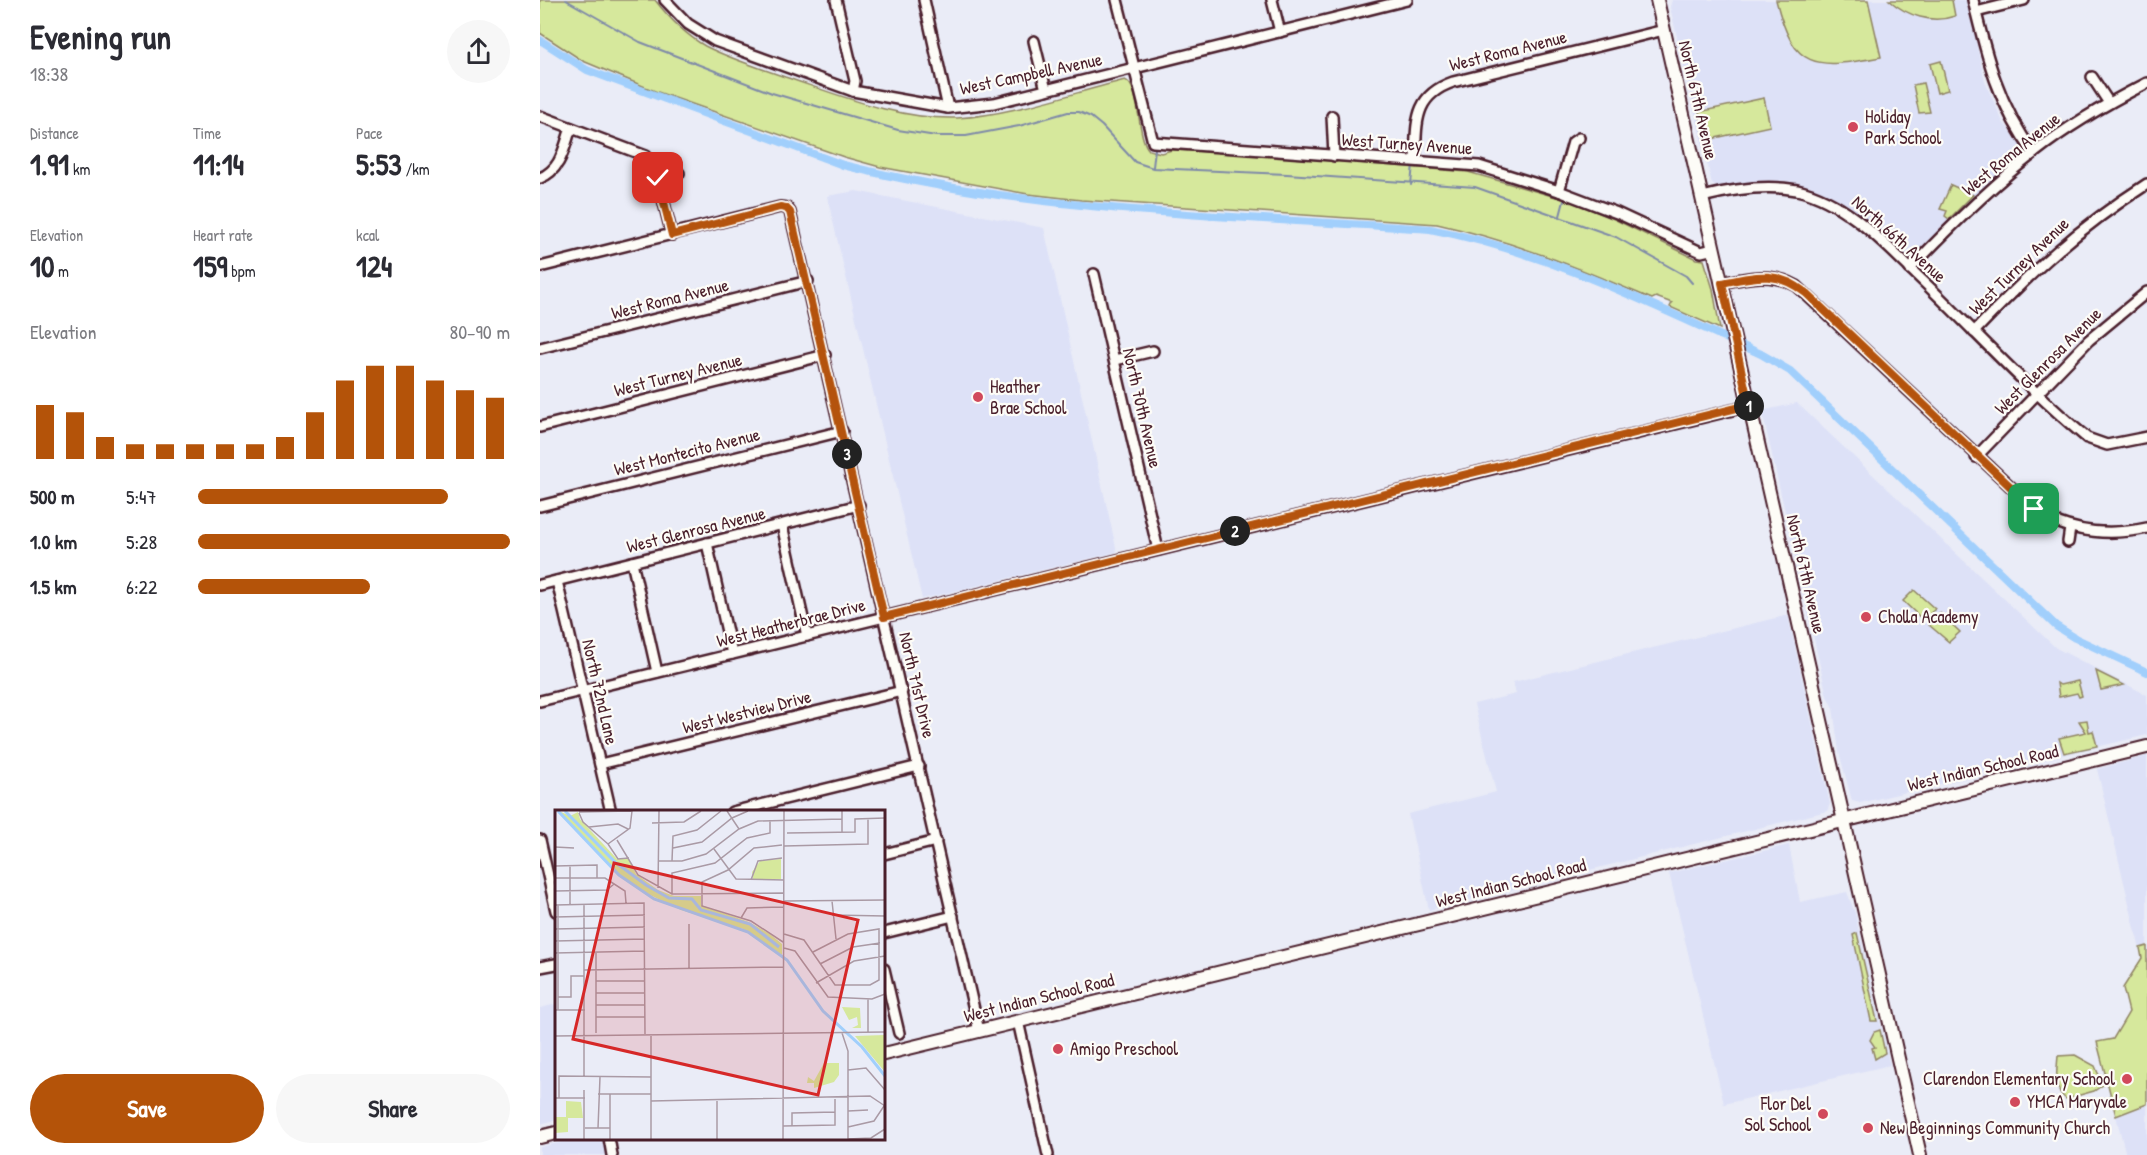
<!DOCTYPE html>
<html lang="en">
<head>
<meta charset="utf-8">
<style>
  :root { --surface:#fff; --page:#f7f7f7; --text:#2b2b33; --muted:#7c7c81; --accent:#b45309 }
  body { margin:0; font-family:"Patrick Hand",sans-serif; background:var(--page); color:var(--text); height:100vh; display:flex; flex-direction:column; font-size:22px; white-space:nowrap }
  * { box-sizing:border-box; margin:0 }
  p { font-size:20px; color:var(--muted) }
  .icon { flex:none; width:33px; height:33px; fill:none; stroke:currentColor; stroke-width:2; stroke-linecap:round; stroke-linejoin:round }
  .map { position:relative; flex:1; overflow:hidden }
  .sheet { display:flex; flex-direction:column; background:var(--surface); width:540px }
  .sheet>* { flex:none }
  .pin { position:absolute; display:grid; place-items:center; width:51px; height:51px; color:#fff; margin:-26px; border-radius:12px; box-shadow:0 3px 9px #0006 }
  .km { position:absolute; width:30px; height:30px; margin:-15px; border-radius:50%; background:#222; color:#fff; font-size:16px; line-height:30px; text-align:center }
  .round { display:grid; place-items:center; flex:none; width:63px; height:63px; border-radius:32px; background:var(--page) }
  .headline { display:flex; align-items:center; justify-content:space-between; height:102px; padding:0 30px }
  h1 { font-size:33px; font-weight:700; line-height:45px }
  .stats { display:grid; grid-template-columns:repeat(3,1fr); gap:9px; height:102px; padding:6px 30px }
  .stats div { display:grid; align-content:center }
  .stats b { font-size:30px; font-weight:700 }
  .stats small { font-size:16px; font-weight:400 }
  .stats p { font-size:16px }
  .chart { height:168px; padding:12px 30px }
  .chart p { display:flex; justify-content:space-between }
  .chart svg { width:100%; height:108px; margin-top:6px; stroke:var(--accent); stroke-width:6 }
  .action { display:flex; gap:12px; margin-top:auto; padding:12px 30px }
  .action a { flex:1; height:69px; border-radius:36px; background:var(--accent); color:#fff; font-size:24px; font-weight:700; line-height:69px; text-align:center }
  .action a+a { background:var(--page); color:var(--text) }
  ul { padding:0 30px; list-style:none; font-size:20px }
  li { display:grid; grid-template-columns:96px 72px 1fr; align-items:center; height:45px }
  li i { height:15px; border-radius:8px; background:var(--accent) }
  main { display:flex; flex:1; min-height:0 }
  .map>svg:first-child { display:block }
  .built { fill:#dde1f7 }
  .green { fill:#d6e89c; stroke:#908464; stroke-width:1.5 }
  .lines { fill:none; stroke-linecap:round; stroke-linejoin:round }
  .stream { stroke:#7e89a8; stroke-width:2 }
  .canal { stroke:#a1cffc; stroke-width:8 }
  .minor-casing { stroke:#4a1f2b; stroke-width:14 }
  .major-casing { stroke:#4a1f2b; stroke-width:16 }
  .minor { stroke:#fdfcf7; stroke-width:9 }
  .major { stroke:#fdfcf7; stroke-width:12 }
  .route-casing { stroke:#fff; stroke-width:12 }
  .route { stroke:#b45309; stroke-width:8 }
  .poi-dot { fill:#d1495b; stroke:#fdfcf7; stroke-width:2 }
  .labels { text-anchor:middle; stroke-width:4.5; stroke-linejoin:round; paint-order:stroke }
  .street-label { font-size:18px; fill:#4a1f2b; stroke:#fdfcf7 }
  .poi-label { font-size:18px; fill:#4a1f2b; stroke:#fdfcf7; text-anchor:start }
  .inset-river { fill:none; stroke:#a1cffc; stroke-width:3 }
  .inset-road { fill:none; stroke:#aa9aa5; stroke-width:1.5 }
  .view { fill:#d62828; fill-opacity:0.15; stroke:#d62828; stroke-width:3 }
  .inset-edge { fill:none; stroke:#4a1f2b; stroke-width:3 }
</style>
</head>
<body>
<main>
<section class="sheet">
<div class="headline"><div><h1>Evening run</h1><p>18:38</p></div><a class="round"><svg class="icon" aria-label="share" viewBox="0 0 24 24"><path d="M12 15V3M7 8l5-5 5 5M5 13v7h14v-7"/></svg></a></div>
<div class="stats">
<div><p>Distance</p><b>1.91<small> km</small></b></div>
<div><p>Time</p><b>11:14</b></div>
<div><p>Pace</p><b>5:53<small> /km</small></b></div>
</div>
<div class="stats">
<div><p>Elevation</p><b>10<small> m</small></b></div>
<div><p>Heart rate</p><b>159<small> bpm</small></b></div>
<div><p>kcal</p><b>124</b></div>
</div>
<div class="chart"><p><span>Elevation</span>80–90 m</p>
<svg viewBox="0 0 160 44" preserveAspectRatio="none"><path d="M5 44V22M15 44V25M25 44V35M35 44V38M45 44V38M55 44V38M65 44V38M75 44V38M85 44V35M95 44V25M105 44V12M115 44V6M125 44V6M135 44V12M145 44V16M155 44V19"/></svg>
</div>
<ul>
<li><b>500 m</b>5:47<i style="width:80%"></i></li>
<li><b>1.0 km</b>5:28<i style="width:100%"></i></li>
<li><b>1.5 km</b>6:22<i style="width:55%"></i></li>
</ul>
<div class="action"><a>Save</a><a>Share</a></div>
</section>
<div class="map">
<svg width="1607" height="1155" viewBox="0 0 1607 1155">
  <rect width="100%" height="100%" fill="#eaecf7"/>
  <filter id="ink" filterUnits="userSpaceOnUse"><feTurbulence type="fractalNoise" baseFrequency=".0167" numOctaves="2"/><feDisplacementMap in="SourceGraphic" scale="12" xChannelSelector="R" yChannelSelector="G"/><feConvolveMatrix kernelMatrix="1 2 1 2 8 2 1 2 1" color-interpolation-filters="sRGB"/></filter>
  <g filter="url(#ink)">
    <g class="built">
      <polygon points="1132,0 1427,0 1445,82 1463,122 1482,145 1484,152 1444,187 1370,259 1315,211 1281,193 1237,183 1176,187 1172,184 1130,7"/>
      <polygon points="316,191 504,228 577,552 382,599 287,196"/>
      <polygon points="1257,403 1516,648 1607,695 1607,735 1320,803 1312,801 1299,752 1293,708 1287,696 1222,411"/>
      <polygon points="1248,615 1290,804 1287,811 889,910 868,814 956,792 934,704 976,694 973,682"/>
      <polygon points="1607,756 1607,1155 1586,1155 1557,1042 1573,1039 1589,1012 1583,988 1602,958 1557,769"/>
      <polygon points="1249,845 1260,902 1307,892 1315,913 1350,1065 1184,1104 1129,873"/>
      <polygon points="16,1004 16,1120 0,1124 0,1008"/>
      <polygon points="33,1139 62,1139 66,1155 0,1155 0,1147"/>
    </g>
    <g class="green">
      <path d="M0,0H115C129,18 144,34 165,46C190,59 218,67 245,77C299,95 359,120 417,118C471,115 532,93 585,80C601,86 596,137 609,150L621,153L632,150L695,153L928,172L1030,201L1074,219L1156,259L1164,260L1173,289L1180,329L1130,307L1132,303L1116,297L1112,299C1039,268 974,241 897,224L541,200L488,194L340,167L304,157L115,91L43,61L0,33Z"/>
      <path d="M1236,0H1328L1341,57C1275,69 1254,71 1236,0Z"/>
      <path d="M1349,0H1412L1415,16C1392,24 1367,16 1349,0Z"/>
      <polygon points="1401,61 1408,90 1397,93 1390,64"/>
      <polygon points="1383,83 1390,112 1379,113 1373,85"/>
      <polygon points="1224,98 1230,126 1166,140 1159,112"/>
      <polygon points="1411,185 1433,195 1409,219 1405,216 1407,211 1400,209"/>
      <polygon points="1374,590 1395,609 1383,620 1363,601"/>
      <polygon points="1400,613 1420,632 1409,642 1389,625"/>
      <polygon points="1556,671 1584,685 1561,690"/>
      <polygon points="1538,681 1542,696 1539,697 1537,693 1519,697 1517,683 1520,685"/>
      <polygon points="1547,720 1549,732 1553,731 1557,746 1524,753 1519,738 1546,732 1539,721"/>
      <polygon points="1317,933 1337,1021 1331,1021 1313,935"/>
      <polygon points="1607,946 1607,1104 1576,1116 1557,1042 1573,1039 1589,1012 1583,988 1602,958 1600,948"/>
      <polygon points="1340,1030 1345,1053 1335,1059 1332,1048 1335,1047 1330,1040 1334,1032"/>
      <path d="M1535,1055L1555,1066L1563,1085L1554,1091L1526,1099C1513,1090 1517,1069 1518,1056Z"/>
    </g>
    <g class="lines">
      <g class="stream">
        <polyline points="26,0 100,42 232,93 358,130 396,136 426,136 479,126 528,112 539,112 551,117 562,126 595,162 613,168 747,174 935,187 1076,237 1146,276 1152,283"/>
        <polyline points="613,167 615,149"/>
        <polyline points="871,185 873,164"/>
        <polyline points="1020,216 1025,197"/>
      </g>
      <path class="canal" d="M0,40L47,70L303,165C494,213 694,216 890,229C1006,251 1114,306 1221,354L1250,371L1516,626L1535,638L1607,672"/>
      <defs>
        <g id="minor">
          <polyline points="125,0 148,24 175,41 313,91 408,108 454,103 867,0"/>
          <polyline points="296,0 315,81 313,91"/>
          <polyline points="384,0 408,108"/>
          <polyline points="577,0 613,142 939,166 1019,191 1077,213 1161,252 1174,249"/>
          <polyline points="732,0 740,32"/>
          <path d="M1433,0C1446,55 1459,107 1494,153"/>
          <polyline points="1436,12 1484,0"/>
          <polyline points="494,41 506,90"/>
          <polyline points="1552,77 1569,103"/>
          <polyline points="0,116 106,156 116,171 132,235"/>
          <polyline points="792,116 794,156"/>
          <path d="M875,159C877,123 873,96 913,82L1124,30"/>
          <path d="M0,178C21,170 24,148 31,128"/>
          <polyline points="118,179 139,173"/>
          <polyline points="1019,191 1033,142 1039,138"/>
          <path d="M1162,197C1193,189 1225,184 1257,190C1309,202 1348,248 1385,283C1439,335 1490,391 1547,438L1567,445L1607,437"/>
          <polyline points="0,267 240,207 247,208 250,212 439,1031"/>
          <path d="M1370,269C1409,228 1449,188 1494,153C1529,125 1568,103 1607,83"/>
          <polyline points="554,274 618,550"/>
          <path d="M1182,283C1209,277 1232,272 1257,286L1502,516C1537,533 1570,536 1607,528"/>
          <path d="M1434,332C1492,271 1537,229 1607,184"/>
          <polyline points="0,348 268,281"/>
          <polyline points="575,360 613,351"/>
          <polyline points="0,427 285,355"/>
          <polyline points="1436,457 1549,340 1607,292"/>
          <polyline points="0,506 302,431"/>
          <polyline points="242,525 267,636"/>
          <polyline points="1528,542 1530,528"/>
          <polyline points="167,543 192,654"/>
          <polyline points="92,562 117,672"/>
          <polyline points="17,581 71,812"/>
          <polyline points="0,585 319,505"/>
          <polyline points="0,701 1209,406"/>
          <polyline points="60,764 362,691"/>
          <polyline points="192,812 379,766"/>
          <polyline points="0,840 16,911"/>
          <polyline points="344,854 396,841"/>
          <polyline points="344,933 413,916"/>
          <polyline points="0,967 16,964"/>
          <polyline points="344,969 359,1033"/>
          <polyline points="478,1021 508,1155"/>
          <polyline points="69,1138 72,1155"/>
        </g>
        <g id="major">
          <polyline points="1117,0 1380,1155"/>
          <polyline points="344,1054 1607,747"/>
          <polyline points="0,1137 16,1133"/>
        </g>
      </defs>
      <use href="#minor" class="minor-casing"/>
      <use href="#major" class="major-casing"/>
      <use href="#minor" class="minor"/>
      <use href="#major" class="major"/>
    </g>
  </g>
  <g class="lines" filter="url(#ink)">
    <defs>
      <path id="route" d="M118,178L132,235L240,207L246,208L250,212L344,617L1209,405L1182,283C1216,276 1237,270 1266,293L1494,509"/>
    </defs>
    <use href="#route" class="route-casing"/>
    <use href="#route" class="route"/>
  </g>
  <g class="poi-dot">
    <circle cx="1313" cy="127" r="6"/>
    <circle cx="438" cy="397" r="6"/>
    <circle cx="1326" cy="617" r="6"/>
    <circle cx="518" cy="1049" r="6"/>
    <circle cx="1587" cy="1079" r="6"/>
    <circle cx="1475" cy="1102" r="6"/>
    <circle cx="1283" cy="1114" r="6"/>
    <circle cx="1328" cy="1128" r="6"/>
  </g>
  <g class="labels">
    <g class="street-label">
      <text transform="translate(968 51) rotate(-14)" y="6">West Roma Avenue</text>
      <text transform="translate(491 74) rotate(-12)" y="6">West Campbell Avenue</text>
      <text transform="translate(1158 100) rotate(77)" y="6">North 67th Avenue</text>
      <text transform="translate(867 144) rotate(4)" y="6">West Turney Avenue</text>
      <text transform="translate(1471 154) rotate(-39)" y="6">West Roma Avenue</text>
      <text transform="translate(1359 239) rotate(42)" y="6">North 66th Avenue</text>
      <text transform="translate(1479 266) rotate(-44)" y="6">West Turney Avenue</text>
      <text transform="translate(130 299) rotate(-14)" y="6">West Roma Avenue</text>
      <text transform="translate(1508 361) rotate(-45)" y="6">West Glenrosa Avenue</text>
      <text transform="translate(138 375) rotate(-14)" y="6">West Turney Avenue</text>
      <text transform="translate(602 408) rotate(77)" y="6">North 70th Avenue</text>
      <text transform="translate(147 452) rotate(-14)" y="6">West Montecito Avenue</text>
      <text transform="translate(156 530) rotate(-14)" y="6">West Glenrosa Avenue</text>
      <text transform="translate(1266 574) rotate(77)" y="6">North 67th Avenue</text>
      <text transform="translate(251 623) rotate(-14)" y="6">West Heatherbrae Drive</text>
      <text transform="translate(377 685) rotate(77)" y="6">North 71st Drive</text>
      <text transform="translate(60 692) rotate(77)" y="6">North 72nd Lane</text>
      <text transform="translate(207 712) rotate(-14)" y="6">West Westview Drive</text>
      <text transform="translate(1443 768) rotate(-13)" y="6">West Indian School Road</text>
      <text transform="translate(971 883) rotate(-14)" y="6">West Indian School Road</text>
      <text transform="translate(499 998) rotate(-14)" y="6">West Indian School Road</text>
    </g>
    <g class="poi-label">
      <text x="1325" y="123">Holiday<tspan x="1325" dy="21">Park School</tspan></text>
      <text x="450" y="393">Heather<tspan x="450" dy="21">Brae School</tspan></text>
      <text x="1338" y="623">Cholla Academy</text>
      <text x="530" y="1055">Amigo Preschool</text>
      <text x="1575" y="1085" text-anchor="end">Clarendon Elementary School</text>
      <text x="1487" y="1108">YMCA Maryvale</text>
      <text x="1271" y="1110" text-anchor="end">Flor Del<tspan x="1271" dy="21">Sol School</tspan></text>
      <text x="1340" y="1134">New Beginnings Community Church</text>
    </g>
  </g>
  <g transform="translate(15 810)">
    <rect width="330" height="330" fill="#eaecf7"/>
    <path d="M4,1L15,6L23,2L25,9L62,49H74L81,64L103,80L119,86H146V95L194,112L215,124L227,134V145L188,119L126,100L95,85L63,64ZM226,49V69H198L197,62L205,51ZM287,197L305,198L306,218H297L303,215L302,207L294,210ZM330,225V262L300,226ZM269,253H284V265L279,272L259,278V273H252L253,267L259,271ZM11,291L26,292L28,308H13V322L0,323V307H11Z" fill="#d6e89c"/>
    <path class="inset-river" d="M3,1L64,65L99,89L193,122L232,150L268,201L307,237L330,266M10,1L60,52L91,75L114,88L137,89L146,100L195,114L224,137"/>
    <path class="inset-road" d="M172,1L184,19M287,1V22M24,2L77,1M24,3L28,12L53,34M97,13L129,12L146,1M34,17L63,14L73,19M232,23L300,22V9L330,8M62,30L83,65L117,84L228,83M53,34L75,18L77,1M53,34L63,49L74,48M227,35L199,38L173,60L147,72V96L196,111L228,132M229,36L313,34V8M0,37L19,38M118,38L147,32L177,8L193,1M159,39L181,69L229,70M104,51H127L151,44L184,19L203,11L287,9M117,51L118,26L142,20L166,1M0,56L42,55V68M15,56V94M0,68H50L70,81L71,93M196,70L203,51L227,48M103,78L104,1M0,81L52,80L59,74M117,84V63L160,53L192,28L215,23V10M229,91L330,90M277,91L281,129M29,94V266M0,95L89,93L90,224M277,105L330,106M0,107L90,105M186,108L192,98L228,97M0,119L90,117M229,124L249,130L280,175H315L324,170V119L293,124L258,142M0,131L90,129M229,138L240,141L273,187L317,189L330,184M41,142V223M0,143L90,141M265,154L298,137L325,133M134,158V114M29,160L228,157M41,171H90M261,173L299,151L330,146M41,183H90M3,187H16V166H29M313,189V222M41,195H90M0,200H30M3,200V95M41,207H90M287,223L293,241V329M0,226L330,222M293,260L311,258L330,280M29,280V329M43,284H96M55,284V329M0,288H30M4,288V266L96,267M96,291L315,286L330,296M162,291V329M293,301L313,300M228,316L280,315V289M237,316V303L280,302M293,317L319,311L329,296M30,318H55M43,318L45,267M96,329V225M228,329L229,1M293,329L316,328L330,319"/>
    <path class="view" d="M59,53L303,110L263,285L18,229Z"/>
    <rect width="330" height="330" class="inset-edge"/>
  </g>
</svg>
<div class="pin" style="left:1494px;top:509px;background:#1e9e55"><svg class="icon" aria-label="arrive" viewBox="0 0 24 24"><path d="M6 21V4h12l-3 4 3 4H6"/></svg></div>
<div class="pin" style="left:118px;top:178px;background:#d93025"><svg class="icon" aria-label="check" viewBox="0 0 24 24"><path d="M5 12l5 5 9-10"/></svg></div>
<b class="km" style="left:1209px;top:406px">1</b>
<b class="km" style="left:695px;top:531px">2</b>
<b class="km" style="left:307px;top:454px">3</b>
</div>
</main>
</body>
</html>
